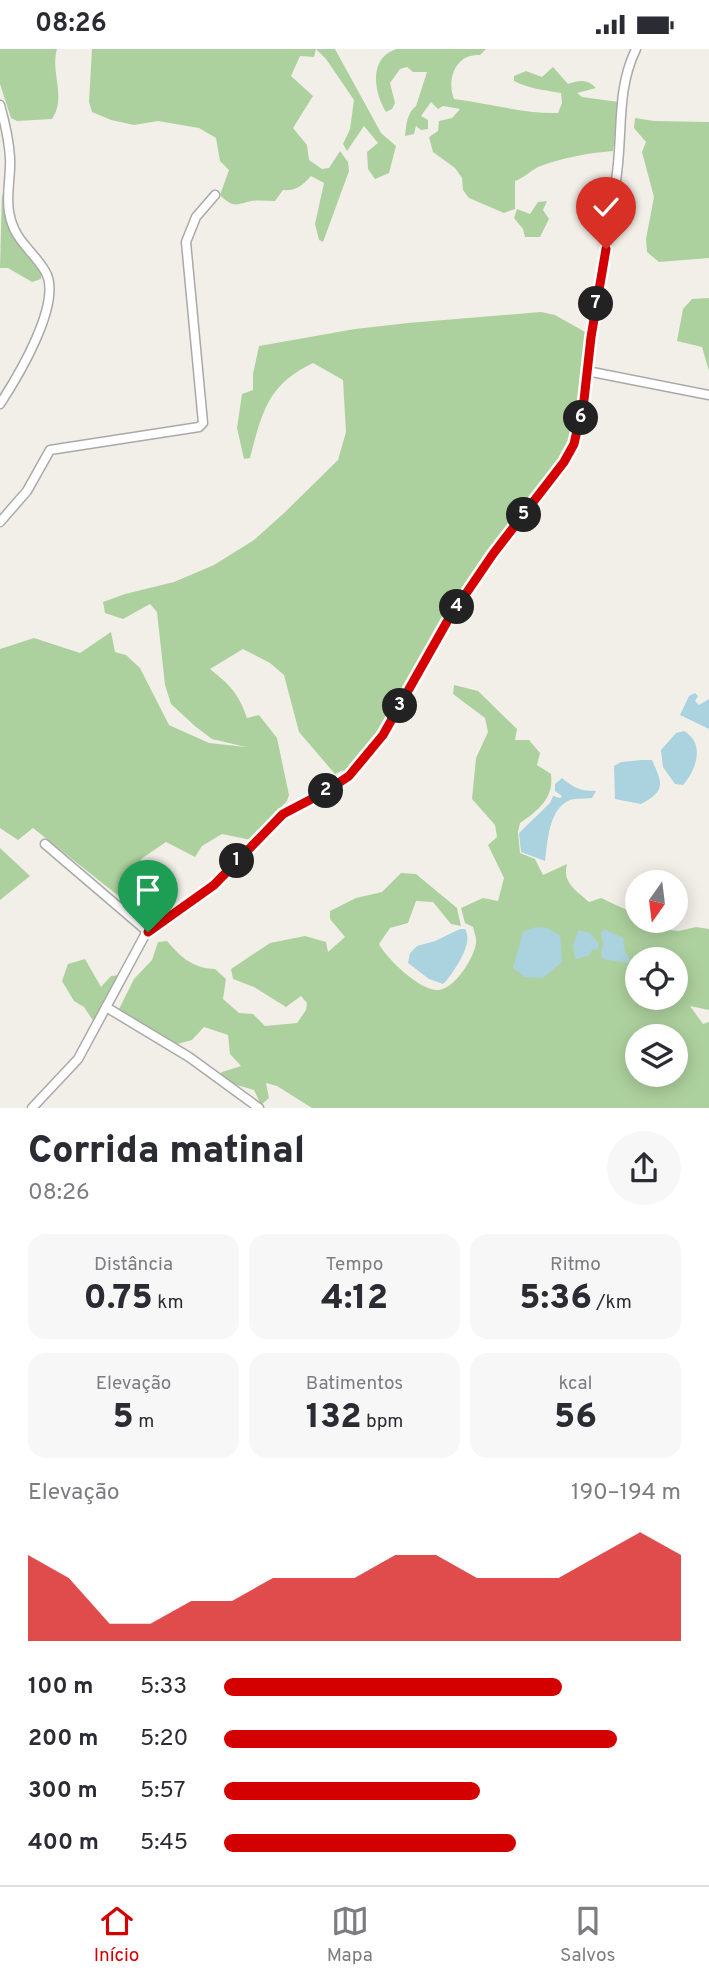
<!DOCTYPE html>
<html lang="pt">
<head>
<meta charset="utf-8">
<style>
  :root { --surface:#fff; --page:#f7f7f7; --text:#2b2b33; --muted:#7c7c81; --line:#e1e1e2; --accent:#d40000 }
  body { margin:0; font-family:Overpass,sans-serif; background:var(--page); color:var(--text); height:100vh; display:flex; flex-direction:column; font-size:26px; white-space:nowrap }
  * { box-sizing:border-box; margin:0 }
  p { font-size:23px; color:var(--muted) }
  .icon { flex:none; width:38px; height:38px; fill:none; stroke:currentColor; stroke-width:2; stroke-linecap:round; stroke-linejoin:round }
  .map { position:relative; height:1059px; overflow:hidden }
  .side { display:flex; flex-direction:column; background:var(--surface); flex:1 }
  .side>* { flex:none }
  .needle { width:46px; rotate:194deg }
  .tools { position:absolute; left:625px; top:821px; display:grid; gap:14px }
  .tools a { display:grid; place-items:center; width:63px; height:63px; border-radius:50%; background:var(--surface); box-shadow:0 4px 18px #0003; font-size:35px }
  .pin { position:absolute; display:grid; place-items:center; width:60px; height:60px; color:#fff; margin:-72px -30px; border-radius:50% 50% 50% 0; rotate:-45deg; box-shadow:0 0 7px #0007 }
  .pin .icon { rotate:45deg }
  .km { position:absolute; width:35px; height:35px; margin:-18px; border-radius:50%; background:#222; color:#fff; font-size:19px; line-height:35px; text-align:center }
  .round { display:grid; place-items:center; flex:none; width:74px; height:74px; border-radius:37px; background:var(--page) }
  .headline { display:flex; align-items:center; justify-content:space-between; height:119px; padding:0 28px }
  h1 { font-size:38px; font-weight:800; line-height:52px }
  .stats { display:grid; grid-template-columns:repeat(3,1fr); gap:10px; height:119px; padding:7px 28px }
  .stats div { display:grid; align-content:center; border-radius:18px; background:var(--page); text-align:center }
  .stats b { font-size:35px; font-weight:800 }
  .stats small { font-size:19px; font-weight:400 }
  .stats p { font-size:19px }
  .chart { height:196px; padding:14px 28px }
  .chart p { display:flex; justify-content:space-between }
  .chart svg { width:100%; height:126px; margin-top:7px; fill:var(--accent); opacity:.7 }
  ul { padding:0 28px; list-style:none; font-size:23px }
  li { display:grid; grid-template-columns:112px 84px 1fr; align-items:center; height:52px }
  li i { height:18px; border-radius:9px; background:var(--accent) }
  .status { display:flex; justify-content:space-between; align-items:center; height:49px; padding:0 35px; background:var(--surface); direction:ltr }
  .status svg { height:19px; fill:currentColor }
  .tab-bar { display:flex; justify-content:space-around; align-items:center; height:98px; border-top:2px solid var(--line); background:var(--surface); font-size:19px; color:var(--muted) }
  .tab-bar a { display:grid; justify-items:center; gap:4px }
  .tab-bar .on { color:var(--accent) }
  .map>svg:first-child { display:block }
  .forest { fill:#add19e; fill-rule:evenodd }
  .water { fill:#aad3df }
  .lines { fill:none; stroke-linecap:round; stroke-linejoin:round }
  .minor-casing { stroke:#a9a9a9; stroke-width:11 }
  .minor { stroke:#fff; stroke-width:8 }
  .route-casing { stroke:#fff; stroke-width:14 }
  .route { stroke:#d40000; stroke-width:9 }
</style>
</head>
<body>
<div class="status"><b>08:26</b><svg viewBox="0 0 49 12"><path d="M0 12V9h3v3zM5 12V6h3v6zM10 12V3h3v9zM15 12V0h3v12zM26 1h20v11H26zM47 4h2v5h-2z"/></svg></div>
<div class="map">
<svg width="709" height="1059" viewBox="0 0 709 1059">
  <rect width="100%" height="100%" fill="#f2efe9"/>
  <g class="forest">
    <path d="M0,0H57C50,23 67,49 52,70L17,72L11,69L0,35Z"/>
    <path d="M92,0H335L381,84L396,97L389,124L375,130L368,120L367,103L378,94L364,77L347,102L343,95L350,80L354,51L326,10L316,0L314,8L300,7L291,27L313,47L293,79L307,96L309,111L322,120L329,119L340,102L348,113L349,122L323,193L319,191L315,175L324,134L311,127C302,137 296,142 283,141L275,152C267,152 259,151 251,152C235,156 233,159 220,146L229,121L220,112L216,89L199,79L158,72L134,76L111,71L92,63L89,53Z"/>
    <path d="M397,0H486L480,6C456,4 446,30 454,50C489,54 523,65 558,64L562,54L561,44C544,41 530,40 514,32V27L526,22L542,28L553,18L568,35C580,31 587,30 596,39L577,44L582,48L619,53L613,102C588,104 561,109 538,118C530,122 524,129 515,132V160L504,164L469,149L463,141L462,129L455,119L433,103L429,88L438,82L439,72L452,69L460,60L443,57L438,60L431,53L421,67L428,71V80L421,81L416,77L414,85L405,87C406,76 407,64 416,57L427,23H413L407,18L400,20L390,34L395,54L392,60L386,63C373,42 369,8 397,0Z"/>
    <polygon points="635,69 654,72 709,73 709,209 659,213 647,203 646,190 654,148 642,103 646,93 634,79"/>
    <polygon points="2,144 7,167 16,193 42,225 41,230 32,233 8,219 0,219"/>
    <polygon points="547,152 543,161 549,170 540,188 525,188 523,180 514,169 517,160 530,165 538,153"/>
    <polygon points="709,249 709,322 702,298 677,292 683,260 692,250"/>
    <path d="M541,263L555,266L587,284L574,373L561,410L449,559L370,694L346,720L335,725L299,683L284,626L270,614L243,600L210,620C230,636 239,645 247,669L259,666L277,689L289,746L287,752L251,791L222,785L202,797L195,808L166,793L141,810L146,829L159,845L150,872L33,779L18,791L0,779V600L34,589L80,604L111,583L115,603L126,606L140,619L169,676L209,694L246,698L212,690L196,678L171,655L165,636L157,563L150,555L123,570L105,564L103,553L125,545L174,533L214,516L254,491L283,465L338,411L346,383L343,331L313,314C267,336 262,364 250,409L244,410L237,379L242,345L253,341V325L259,297L355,280L408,274Z"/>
    <path d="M454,636L478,642L517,680L515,691H529L540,704L537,716L551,725C554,749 539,761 520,774L518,783L520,804L535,810L543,826L567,815C562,834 576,841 589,853L601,849L631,863V843L637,838V872H647L661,880L679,882L696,878L709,880V961L690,957L703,975L709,973V1059H312L277,1037L266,1034L269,1049L261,1056L254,1041L226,1033L219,1027L222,1023L241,1017L230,1005L228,986L204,978L192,991L174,996L118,962L134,930L152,911L158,893L167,892C181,908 192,919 215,920L226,930L223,950L239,964L253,965L265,977L297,974L306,961L307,954L301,947L286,958L254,938L233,930L231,920L270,894L305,887L326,893L328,903L345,888L330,870V862L356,849L382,843L401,824L416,825L457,859L461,877L451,875L433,853L416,852L408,874L390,879L379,895C387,910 421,943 439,941C455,939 474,909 476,894C477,890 474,883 473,878L465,874L461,859L483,849L498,852L504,829L488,796L497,788L495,776L472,750L476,709L488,683L485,669L453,645ZM637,910H676V948H637ZM637,987H676V1026H637Z"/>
    <polygon points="0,799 30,827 0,851"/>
    <polygon points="85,910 101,938 111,927 119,926 94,973 84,958 74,952 62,932 68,915"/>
  </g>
  <g class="water">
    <polygon points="695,644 698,647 695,652 699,656 709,650 709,680 680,666 689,647"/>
    <path d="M684,682C705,694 697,720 683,736L675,735L663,718L661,701L676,684Z"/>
    <path d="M642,711H652C662,734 667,741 641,755L615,750L614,717L621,713Z"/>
    <path d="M562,729C574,739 580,742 596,742L592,749C586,750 575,749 570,751C548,760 548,793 545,812L521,803L519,784L550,754L553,747L560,749L562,747L555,742V735Z"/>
    <polygon points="536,878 547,879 560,887 562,913 543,929 525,928 513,919 523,883"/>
    <path d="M460,880H465C474,893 456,919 447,931L443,935L429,930L408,914L410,904L417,897L435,892Z"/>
    <polygon points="604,880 623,889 625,903 630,910 628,914 604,910 601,907 603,895 601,884"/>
    <polygon points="579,881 590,884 599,895 598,900 592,901 588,907 575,910 573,895"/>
  </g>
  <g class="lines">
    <defs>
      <g id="minor">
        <path d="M0,56C5,74 9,91 10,109C11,127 6,145 9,163C14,192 31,199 45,222C64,252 17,329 0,355"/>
        <polyline points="587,322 709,346"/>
        <polyline points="0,473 27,442 50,401 199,378 203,374 186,193 196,168 215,146"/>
        <polyline points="45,795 148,883"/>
        <polyline points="106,958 189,1008 259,1059"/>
        <path d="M32,1059L78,1010L146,884L214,836L283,765L338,735L375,698L431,599L469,539L564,413C587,372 586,324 593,278C601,224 612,170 618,115C622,74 618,37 636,0"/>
      </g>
    </defs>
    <use href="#minor" class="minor-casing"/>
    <use href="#minor" class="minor"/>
  </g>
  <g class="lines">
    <defs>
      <polyline id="route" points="148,883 214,836 283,765 325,743 349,727 383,686 448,571 493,505 564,413 574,395 584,351 591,288 606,200"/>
    </defs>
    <use href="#route" class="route-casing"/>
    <use href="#route" class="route"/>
  </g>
</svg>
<div class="tools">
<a><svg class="needle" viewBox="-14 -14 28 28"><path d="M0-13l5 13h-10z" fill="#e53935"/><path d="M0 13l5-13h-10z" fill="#7c7c81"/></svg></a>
<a><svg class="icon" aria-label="locate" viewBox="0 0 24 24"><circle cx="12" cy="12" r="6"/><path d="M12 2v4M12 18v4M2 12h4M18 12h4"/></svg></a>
<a><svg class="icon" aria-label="layers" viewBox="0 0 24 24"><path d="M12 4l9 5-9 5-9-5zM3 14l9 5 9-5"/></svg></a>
</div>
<div class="pin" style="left:148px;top:883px;background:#1e9e55"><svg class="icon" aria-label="arrive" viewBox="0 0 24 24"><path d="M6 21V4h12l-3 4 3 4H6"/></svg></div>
<div class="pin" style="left:606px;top:200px;background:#d93025"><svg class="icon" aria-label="check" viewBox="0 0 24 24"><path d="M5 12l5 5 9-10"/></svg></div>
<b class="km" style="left:237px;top:812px">1</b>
<b class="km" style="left:326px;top:742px">2</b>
<b class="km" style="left:400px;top:657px">3</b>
<b class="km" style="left:457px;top:558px">4</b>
<b class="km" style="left:524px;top:466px">5</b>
<b class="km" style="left:581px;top:369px">6</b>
<b class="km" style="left:596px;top:255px">7</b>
</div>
<section class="side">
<div class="headline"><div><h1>Corrida matinal</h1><p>08:26</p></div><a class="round"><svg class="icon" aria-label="share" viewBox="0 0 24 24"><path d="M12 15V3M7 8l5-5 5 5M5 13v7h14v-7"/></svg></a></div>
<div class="stats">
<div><p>Distância</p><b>0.75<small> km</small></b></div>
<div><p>Tempo</p><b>4:12</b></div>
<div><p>Ritmo</p><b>5:36<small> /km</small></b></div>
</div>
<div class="stats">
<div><p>Elevação</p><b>5<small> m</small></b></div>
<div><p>Batimentos</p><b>132<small> bpm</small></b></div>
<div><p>kcal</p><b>56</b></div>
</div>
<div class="chart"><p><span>Elevação</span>190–194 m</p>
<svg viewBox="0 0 160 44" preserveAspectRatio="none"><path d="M0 44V14L10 22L20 38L30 38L40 30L50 30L60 22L70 22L80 22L90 14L100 14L110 22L120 22L130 22L140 14L150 6L160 14V44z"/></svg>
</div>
<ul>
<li><b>100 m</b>5:33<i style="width:74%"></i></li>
<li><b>200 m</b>5:20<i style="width:86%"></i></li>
<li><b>300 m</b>5:57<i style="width:56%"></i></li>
<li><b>400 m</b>5:45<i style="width:64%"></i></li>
</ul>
</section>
<nav class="tab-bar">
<a class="on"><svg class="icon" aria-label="home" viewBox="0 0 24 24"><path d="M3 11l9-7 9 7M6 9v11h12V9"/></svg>Início</a>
<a><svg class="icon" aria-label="map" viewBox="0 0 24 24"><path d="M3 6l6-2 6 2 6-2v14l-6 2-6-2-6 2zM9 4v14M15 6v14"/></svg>Mapa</a>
<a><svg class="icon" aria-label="saved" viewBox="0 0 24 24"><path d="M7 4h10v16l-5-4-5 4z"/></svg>Salvos</a>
</nav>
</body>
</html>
